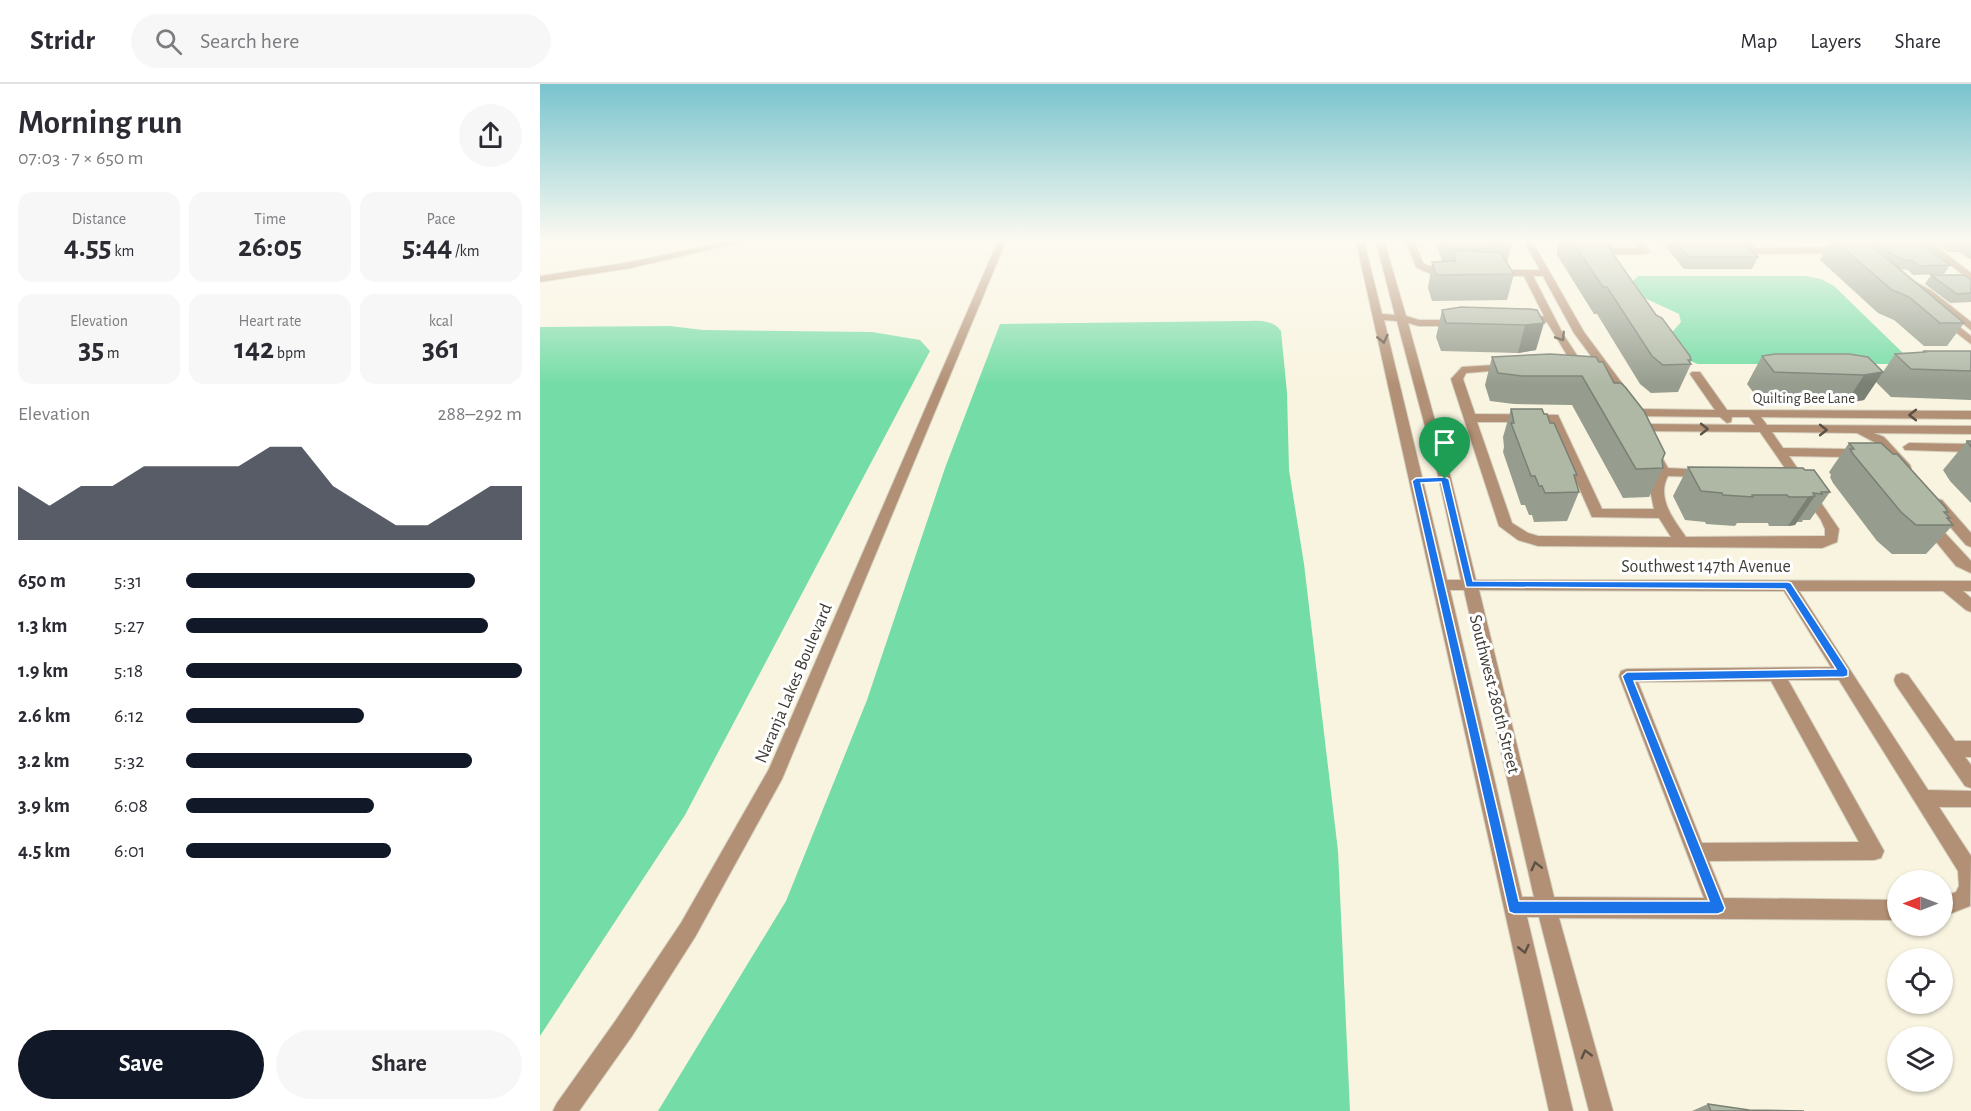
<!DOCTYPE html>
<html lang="en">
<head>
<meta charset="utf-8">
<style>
  :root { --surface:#fff; --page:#f7f7f7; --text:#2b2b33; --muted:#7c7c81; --line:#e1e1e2; --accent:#111827 }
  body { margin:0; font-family:"Alegreya Sans",sans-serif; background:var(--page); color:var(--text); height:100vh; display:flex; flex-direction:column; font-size:22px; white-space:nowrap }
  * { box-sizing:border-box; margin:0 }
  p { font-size:20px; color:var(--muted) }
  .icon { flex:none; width:33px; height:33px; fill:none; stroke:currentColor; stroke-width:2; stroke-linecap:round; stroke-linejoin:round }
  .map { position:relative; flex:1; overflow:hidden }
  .drawer { display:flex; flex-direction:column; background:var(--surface); width:540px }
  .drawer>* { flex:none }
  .needle { width:39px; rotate:270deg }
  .tools { position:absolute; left:1347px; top:786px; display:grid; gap:12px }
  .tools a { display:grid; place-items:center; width:66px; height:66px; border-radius:50%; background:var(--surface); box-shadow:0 2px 4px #0004; font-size:30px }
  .pin { position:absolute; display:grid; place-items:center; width:51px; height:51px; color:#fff; margin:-62px -26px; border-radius:50% 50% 50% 0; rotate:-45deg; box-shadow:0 0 6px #0007 }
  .pin .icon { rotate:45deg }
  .round { display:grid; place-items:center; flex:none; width:63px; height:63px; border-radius:32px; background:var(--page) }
  .head { display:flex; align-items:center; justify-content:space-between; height:102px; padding:0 18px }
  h1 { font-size:33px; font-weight:600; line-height:45px }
  .stats { display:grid; grid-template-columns:repeat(3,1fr); gap:9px; height:102px; padding:6px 18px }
  .stats div { display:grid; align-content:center; border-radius:15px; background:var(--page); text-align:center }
  .stats b { font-size:30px; font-weight:600 }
  .stats small { font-size:16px; font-weight:400 }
  .stats p { font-size:16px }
  .chart { height:168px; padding:12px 18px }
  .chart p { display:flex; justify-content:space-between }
  .chart svg { width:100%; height:108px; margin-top:6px; fill:var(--accent); opacity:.7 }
  .button { display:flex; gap:12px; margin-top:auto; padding:12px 18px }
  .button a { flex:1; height:69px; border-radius:36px; background:var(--accent); color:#fff; font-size:24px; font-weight:600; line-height:69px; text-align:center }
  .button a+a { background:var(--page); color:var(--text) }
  ul { padding:0 18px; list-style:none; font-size:20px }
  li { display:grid; grid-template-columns:96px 72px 1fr; align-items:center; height:45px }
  li i { height:15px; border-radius:8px; background:var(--accent) }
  header { display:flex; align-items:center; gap:36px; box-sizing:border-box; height:84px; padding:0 30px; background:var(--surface); border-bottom:2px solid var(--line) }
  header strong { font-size:28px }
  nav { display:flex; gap:33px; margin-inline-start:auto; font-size:21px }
  .search { width:420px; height:54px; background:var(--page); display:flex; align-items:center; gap:15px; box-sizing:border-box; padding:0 21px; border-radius:33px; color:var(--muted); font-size:22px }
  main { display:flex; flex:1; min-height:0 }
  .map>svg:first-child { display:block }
  .water { fill:#74dca6 }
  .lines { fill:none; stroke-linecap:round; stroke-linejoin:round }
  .minor-casing { stroke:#d4cfbe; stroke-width:2 }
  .minor { fill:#b29075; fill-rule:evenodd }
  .wall { fill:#969d8e }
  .shaded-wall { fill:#7a8074 }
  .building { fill:#afb7a5; stroke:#7a8074; stroke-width:1.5 }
  .oneway { stroke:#5b5144 }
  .route { fill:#1a73e8; stroke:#fff; stroke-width:1.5; fill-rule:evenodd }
  .labels { text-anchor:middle; stroke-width:6; stroke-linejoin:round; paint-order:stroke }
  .far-street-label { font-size:15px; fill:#3e3c34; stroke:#fff }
  .street-label { font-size:18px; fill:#3e3c34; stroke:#fff }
</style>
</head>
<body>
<header>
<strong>Stridr</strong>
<div class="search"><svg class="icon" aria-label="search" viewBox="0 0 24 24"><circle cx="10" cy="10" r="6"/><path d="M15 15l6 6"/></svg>Search here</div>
<nav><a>Map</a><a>Layers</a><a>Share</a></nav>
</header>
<main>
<section class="drawer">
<div class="head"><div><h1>Morning run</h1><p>07:03 · 7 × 650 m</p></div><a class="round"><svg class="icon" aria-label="share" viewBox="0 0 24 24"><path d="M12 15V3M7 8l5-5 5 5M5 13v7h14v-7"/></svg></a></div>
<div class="stats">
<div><p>Distance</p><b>4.55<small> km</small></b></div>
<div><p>Time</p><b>26:05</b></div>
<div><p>Pace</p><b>5:44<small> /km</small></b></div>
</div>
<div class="stats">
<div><p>Elevation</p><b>35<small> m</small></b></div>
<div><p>Heart rate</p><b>142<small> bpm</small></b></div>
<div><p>kcal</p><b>361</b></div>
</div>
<div class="chart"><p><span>Elevation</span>288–292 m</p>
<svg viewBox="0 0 160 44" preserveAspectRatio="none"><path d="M0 44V22L10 30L20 22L30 22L40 14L50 14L60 14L70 14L80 6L90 6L100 22L110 30L120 38L130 38L140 30L150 22L160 22V44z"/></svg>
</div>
<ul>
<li><b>650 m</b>5:31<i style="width:86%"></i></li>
<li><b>1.3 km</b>5:27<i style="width:90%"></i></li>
<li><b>1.9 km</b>5:18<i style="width:100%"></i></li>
<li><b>2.6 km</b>6:12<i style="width:53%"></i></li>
<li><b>3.2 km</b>5:32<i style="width:85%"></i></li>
<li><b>3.9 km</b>6:08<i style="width:56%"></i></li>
<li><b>4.5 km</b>6:01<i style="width:61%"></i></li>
</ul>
<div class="button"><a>Save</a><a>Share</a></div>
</section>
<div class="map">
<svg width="1431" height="1027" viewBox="0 0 1431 1027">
  <rect width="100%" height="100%" fill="#f9f4e0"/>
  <g class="water">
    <polygon points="1098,192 1265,192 1281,195 1294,202 1363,269 1364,275 1357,280 1158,280 1145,275 1127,254 1141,238 1139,230 1096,210 1092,198"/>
    <path d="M700,237C715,237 732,234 741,247L747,309L749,386L764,480L798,767L810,1027H118L246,817L327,616L405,384L460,240Z"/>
    <polygon points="130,242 163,246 332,248 380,256 390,267 145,731 0,952 0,243"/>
  </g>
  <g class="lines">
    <defs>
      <g id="minor">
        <polygon points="189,157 206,157 91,184 0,198 0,192 91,178"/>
        <polygon points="458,157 466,157 242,695 155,853 92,952 39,1027 13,1027 17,1019 76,936 141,839 229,685"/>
        <path d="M816,157H824L842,230L855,231L836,157H844L866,232L879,236H917L922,239L917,242H879L868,239L911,395L936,496L1431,497V507H1423L1431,514V528L1426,526L1403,507H1259L1388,706L1431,707V723H1399L1431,772L1430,822L1402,833V813L1416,808L1419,802L1418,787L1299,596H1248L1344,767L1341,774L1334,776L1169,777L1184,814L1358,816V836L1019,834L1073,1027H1049L999,833H987L1033,1027H1009ZM844,236L857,237L899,395L921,496H907ZM910,506H924L994,813H982ZM939,506L1244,507L1291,583L1087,585L1081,587L1079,592L1164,814L1014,813ZM1231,597L1319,758L1162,759L1098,598Z"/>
        <path d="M866,157H874L883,179C893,185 908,184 915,189C903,196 887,189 876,183Z"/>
        <polygon points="984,157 992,157 1044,248 1093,314 1093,318 1085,318 1034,249 1003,192 993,192 1023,250 1042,279 1037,282 1033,281 1007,238 983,242 978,239 1004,232 984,192 955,192 950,189 955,186 1000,186"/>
        <polygon points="1060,157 1069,157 1074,164 1098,164 1091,157 1100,157 1110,167 1106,170 1071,170 1068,169"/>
        <polygon points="1200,157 1209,157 1216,164 1304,163 1308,166 1304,169 1214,170"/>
        <polygon points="1380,157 1390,157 1431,189 1431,197"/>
        <polygon points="1368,194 1392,207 1431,238 1431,246 1386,211 1365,199 1365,195"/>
        <polygon points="1404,231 1431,252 1431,260 1400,236 1399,234"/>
        <path d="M970,280L975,283L974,285L926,289L923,295L935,330L1018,331L1062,425H1114L1110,406L1118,388L1108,369L1110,366H1118L1128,384L1168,386L1169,389L1168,392L1163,393L1128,392C1116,414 1134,436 1146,453L1285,452V445L1281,436L1220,348L1102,347V341L1106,340L1215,341L1209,333H1192L1191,338L1187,339L1180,333L1094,332V326L1098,325L1175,326L1150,290L1152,288H1160L1187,326L1431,327V335L1221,333L1227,341L1431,342V350L1334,349L1344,353L1370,381L1371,384L1370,387H1360L1336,359L1317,349L1232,348L1243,364L1305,365L1311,369L1305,373L1249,372L1299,445L1297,458L1282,464L998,462L978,456L959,442L911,295L922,283ZM937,338H1010L1052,433L1119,434L1131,453L998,452L988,449L972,439Z"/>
        <polygon points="1369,359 1431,360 1431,368 1365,366 1363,363"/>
        <polygon points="1397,415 1402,416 1431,449 1431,463 1426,461 1392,422 1390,419 1392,416"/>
        <polygon points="1388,434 1393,436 1431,477 1431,489 1416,482 1383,442 1381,439"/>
        <polygon points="1362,589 1368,591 1415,657 1431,657 1431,673 1425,673 1431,681 1431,704 1425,702 1356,601 1354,596 1356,591"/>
      </g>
    </defs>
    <use href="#minor" class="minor-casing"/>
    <use href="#minor" class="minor"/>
  </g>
  <g class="wall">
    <polygon points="895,157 971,157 972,159 967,178 974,190 967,216 892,217 888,204 892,178 902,177"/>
    <polygon points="1018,157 1064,157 1116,231 1151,276 1150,279 1151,280 1138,308 1111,309 1100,300 1057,230 1054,230 1017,171 1017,163"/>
    <polygon points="1121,157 1202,157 1218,173 1212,185 1144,185"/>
    <polygon points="1290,157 1393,157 1396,159 1391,167 1410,181 1404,190 1373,191 1368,186 1359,185 1424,239 1407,262 1384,262 1354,236 1338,229 1280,176"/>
    <polygon points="1393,157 1431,157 1431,176 1420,168 1408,168"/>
    <polygon points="1391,191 1431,196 1431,218 1410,219 1385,200"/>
    <polygon points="990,225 996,266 978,269 901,267 896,253 902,226"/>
    <polygon points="1383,267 1431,267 1431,316 1351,313 1336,298 1324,316 1306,319 1219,316 1207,300 1222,272 1343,288 1355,270 1382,269"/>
    <polygon points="952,273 1059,278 1074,299 1122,376 1123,384 1109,413 1083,414 1032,321 974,320 950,317 945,301"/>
    <polygon points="971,325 1004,330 1037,391 1035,396 1039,408 1027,437 994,438 992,431 989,431 985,421 981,421 963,368 964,363 963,353"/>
    <polygon points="1427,357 1431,357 1431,419 1410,397 1403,386"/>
    <polygon points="1309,359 1408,428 1406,430 1410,434 1408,437 1413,441 1386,470 1352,470 1337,457 1293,399 1290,393 1291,391 1289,388"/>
    <polygon points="1148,383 1265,386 1290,408 1270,436 1263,436 1262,438 1256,438 1255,441 1248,442 1229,442 1228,439 1197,439 1195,442 1166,440 1165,438 1145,436 1133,412"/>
    <polygon points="1168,1020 1209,1026 1264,1027 1152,1027"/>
  </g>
  <g class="shaded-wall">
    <polygon points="1004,239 996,266 978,269 985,241"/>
    <polygon points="1343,288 1324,316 1306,319 1324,291"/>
    <polygon points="1275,412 1255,441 1248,442 1268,413"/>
  </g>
  <g class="building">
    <polygon points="905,157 971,157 972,159 949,159 952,164 908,164"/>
    <polygon points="1032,157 1064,157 1116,231 1122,234 1150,272 1151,276 1148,276 1151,280 1123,281 1112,272 1067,203 1063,203"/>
    <polygon points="1135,157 1202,157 1218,173 1149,173"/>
    <polygon points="1295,157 1326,157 1424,239 1400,239 1369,213 1352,206"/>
    <polygon points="1332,157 1393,157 1396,159 1380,159 1410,181 1379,182 1373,177 1364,176 1340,164"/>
    <polygon points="1411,157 1431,157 1431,163 1425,159 1414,159"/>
    <polygon points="913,167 960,168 974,190 896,191 892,178 916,177"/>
    <polygon points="1391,191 1424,191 1431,196 1431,209 1417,210"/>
    <polygon points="921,223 990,225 997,226 1004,239 985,241 906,239 902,226"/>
    <polygon points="1383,267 1431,267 1431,287 1371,285 1355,270 1385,268"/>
    <polygon points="1010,270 1056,273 1059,278 1063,278 1074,299 1081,299 1086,304 1104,327 1125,369 1122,376 1123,384 1096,385 1042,292 982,292 958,289 952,273"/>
    <polygon points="1235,270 1309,270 1328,273 1343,288 1324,291 1234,288 1222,272"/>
    <polygon points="971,325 1002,325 1004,330 1007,330 1010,339 1014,339 1037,391 1034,391 1039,408 1005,409 1002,402 999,402 995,392 991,392 971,339 974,339"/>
    <polygon points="1427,357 1431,357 1431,363"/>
    <polygon points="1309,359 1341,359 1353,370 1357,370 1405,423 1408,428 1404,428 1410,434 1407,434 1413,441 1376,441 1361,428 1313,370 1310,365 1314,365"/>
    <polygon points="1148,383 1263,384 1265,386 1274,386 1290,408 1281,408 1282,410 1273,409 1275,412 1268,413 1249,413 1247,411 1212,411 1213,413 1183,411 1182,409 1161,407"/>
    <polygon points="1168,1020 1209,1026 1264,1027 1171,1027"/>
  </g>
  <defs><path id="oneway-chevron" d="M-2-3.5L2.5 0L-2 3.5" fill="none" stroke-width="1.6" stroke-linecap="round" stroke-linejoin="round" transform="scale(1.5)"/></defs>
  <g class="oneway">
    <use href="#oneway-chevron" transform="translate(1021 253) rotate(57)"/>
    <use href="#oneway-chevron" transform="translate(843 255) rotate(77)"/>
    <use href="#oneway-chevron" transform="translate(1373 331) rotate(-180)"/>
    <use href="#oneway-chevron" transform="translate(1164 345)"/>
    <use href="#oneway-chevron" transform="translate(1283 346)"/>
    <use href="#oneway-chevron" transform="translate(996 782) rotate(-104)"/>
    <use href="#oneway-chevron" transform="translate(984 865) rotate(77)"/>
    <use href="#oneway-chevron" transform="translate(1046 970) rotate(-105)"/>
  </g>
  <linearGradient id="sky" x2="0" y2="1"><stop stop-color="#79c4ce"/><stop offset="0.52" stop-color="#fcfaf1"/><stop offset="1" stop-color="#fcfaf1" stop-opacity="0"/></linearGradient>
  <rect width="1431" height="301" fill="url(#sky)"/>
  <path class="route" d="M905,393L909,395L933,497L1248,498L1251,499L1308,586V592L1304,593L1094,597L1185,824L1183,828L1178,830H974L969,828L872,397L876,394ZM901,398L926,503L1245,505L1296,585L1087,588L1082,592L1169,817H979L881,399Z"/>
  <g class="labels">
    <g class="far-street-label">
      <text x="1264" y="319">Quilting Bee Lane</text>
    </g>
    <g class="street-label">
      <text x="1166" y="488">Southwest 147th Avenue</text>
      <text transform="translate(253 599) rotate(-67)" y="6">Naranja Lakes Boulevard</text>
      <text transform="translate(955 610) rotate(76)" y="6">Southwest 280th Street</text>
    </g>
  </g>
</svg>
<div class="tools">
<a><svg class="needle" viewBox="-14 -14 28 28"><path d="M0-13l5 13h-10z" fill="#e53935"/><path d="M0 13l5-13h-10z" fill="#7c7c81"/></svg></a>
<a><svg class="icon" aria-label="locate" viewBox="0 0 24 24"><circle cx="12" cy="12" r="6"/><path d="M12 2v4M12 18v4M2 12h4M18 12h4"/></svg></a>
<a><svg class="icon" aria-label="layers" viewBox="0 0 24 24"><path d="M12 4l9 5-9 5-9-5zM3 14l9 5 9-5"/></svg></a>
</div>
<div class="pin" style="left:905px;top:395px;background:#1e9e55"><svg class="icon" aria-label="arrive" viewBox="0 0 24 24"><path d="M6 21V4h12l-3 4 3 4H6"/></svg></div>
</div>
</main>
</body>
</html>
